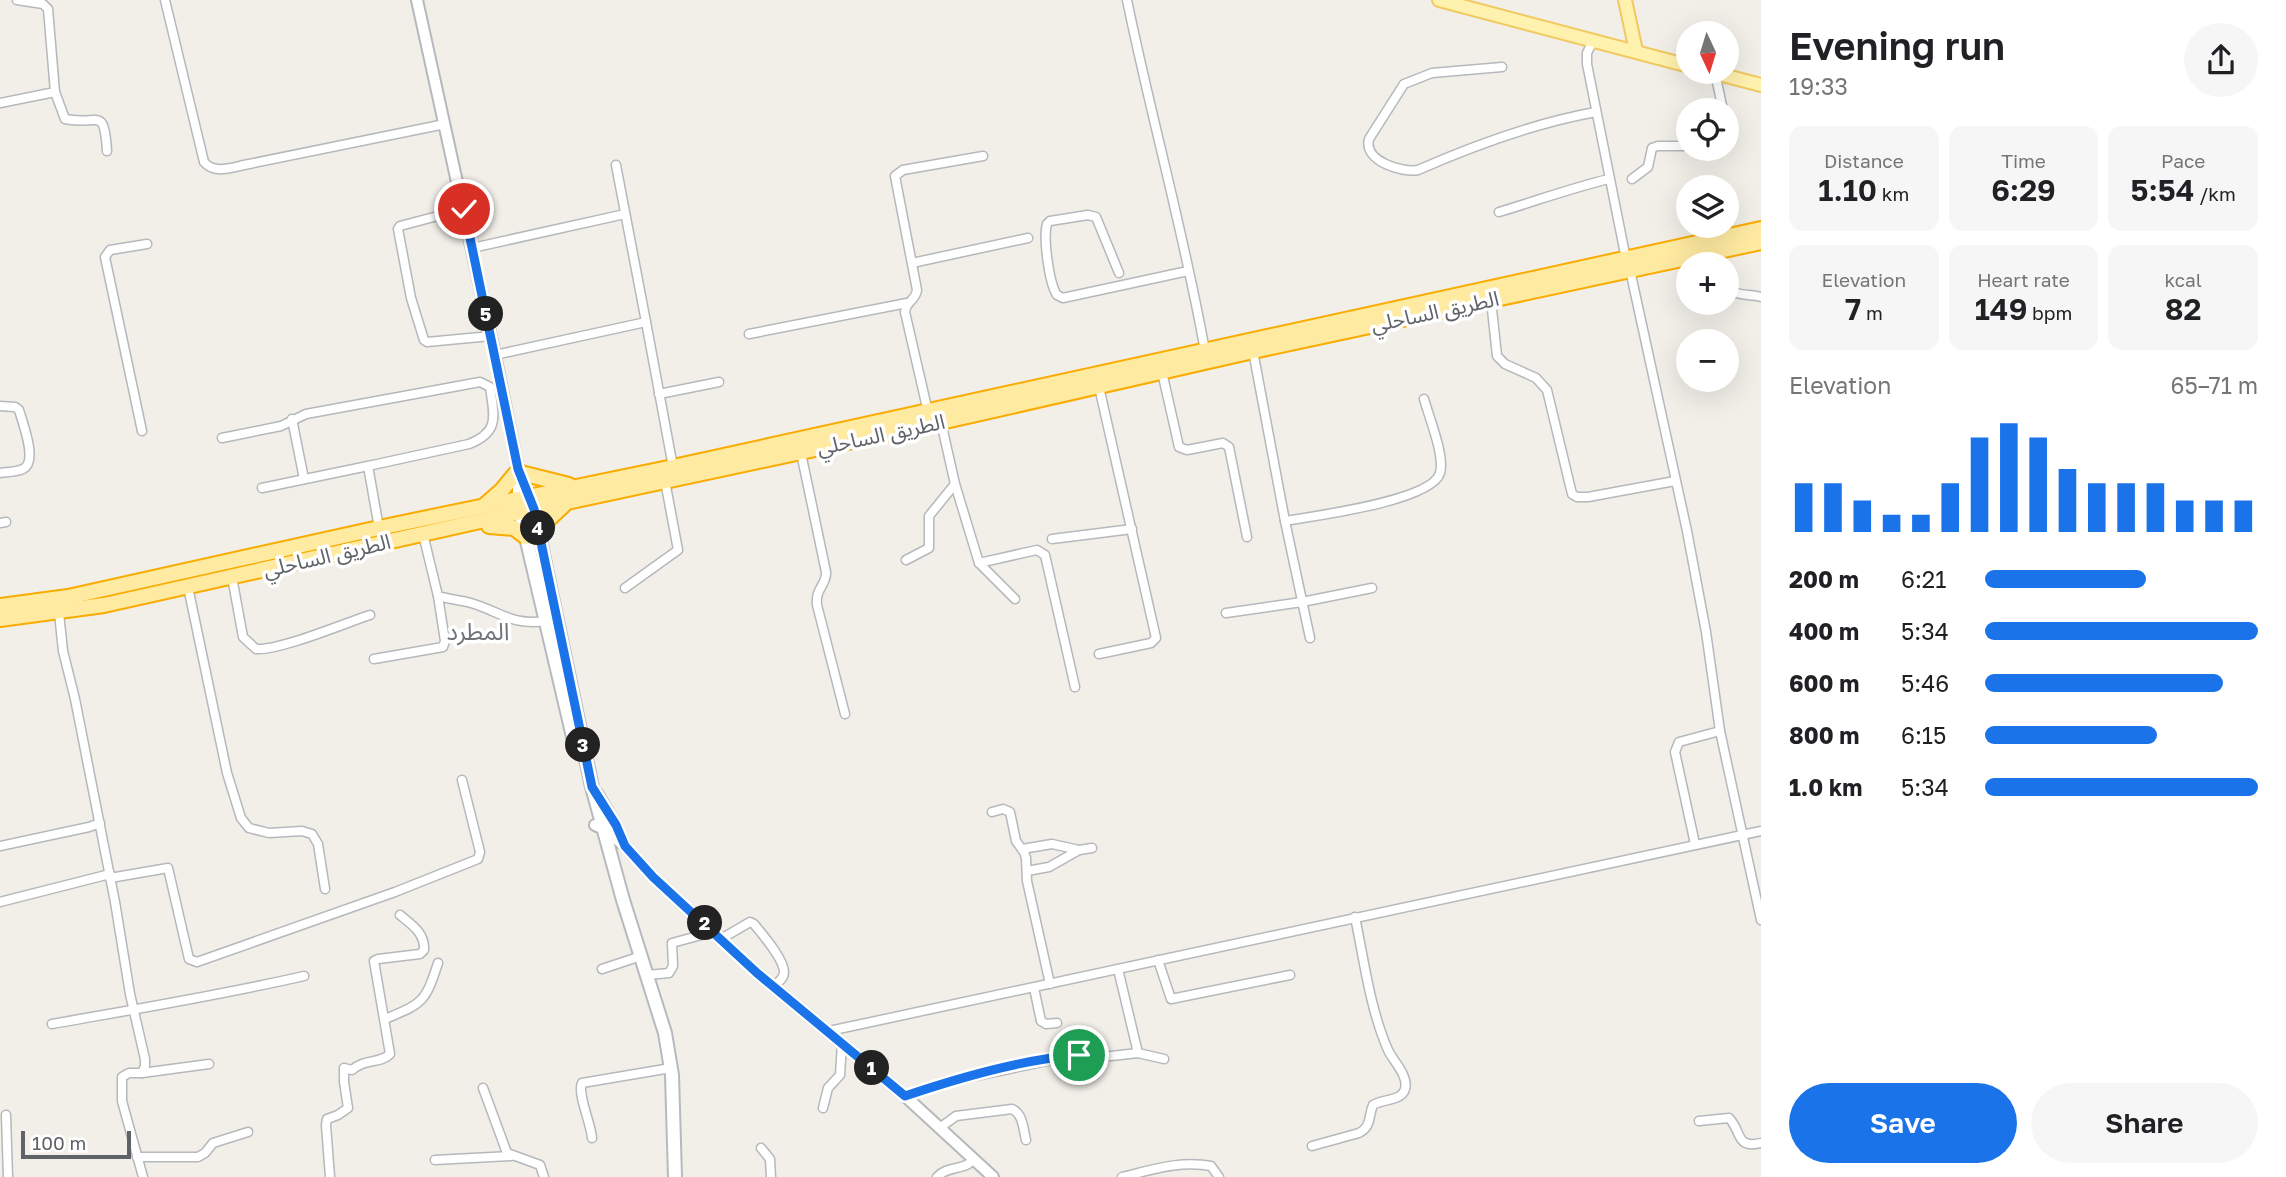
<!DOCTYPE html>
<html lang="en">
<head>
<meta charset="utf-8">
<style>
  :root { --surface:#fff; --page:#f6f6f6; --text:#202124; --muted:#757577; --accent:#1a73e8 }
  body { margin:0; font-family:"Golos Text","Noto Sans Arabic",sans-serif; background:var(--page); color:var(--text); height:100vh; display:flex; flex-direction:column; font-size:26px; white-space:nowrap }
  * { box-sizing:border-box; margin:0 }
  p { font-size:23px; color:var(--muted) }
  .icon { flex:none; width:38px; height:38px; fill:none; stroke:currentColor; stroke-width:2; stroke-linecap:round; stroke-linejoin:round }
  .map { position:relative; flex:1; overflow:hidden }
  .drawer { display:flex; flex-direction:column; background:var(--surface); width:525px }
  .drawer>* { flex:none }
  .needle { width:46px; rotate:176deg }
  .controls { position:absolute; left:1676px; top:21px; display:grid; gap:14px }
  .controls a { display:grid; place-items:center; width:63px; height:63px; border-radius:50%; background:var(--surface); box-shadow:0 7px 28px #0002; font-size:35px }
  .scale { position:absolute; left:21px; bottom:18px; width:110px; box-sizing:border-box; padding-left:7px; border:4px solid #5f6368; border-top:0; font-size:19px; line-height:24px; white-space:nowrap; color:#5f6368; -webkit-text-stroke:5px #fff; paint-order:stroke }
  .pin { position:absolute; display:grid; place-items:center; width:60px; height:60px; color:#fff; margin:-30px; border:4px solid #fff; border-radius:50%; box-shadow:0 2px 7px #0007 }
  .km { position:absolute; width:35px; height:35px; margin:-18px; border-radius:50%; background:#222; color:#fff; font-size:19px; line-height:35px; text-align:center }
  .round { display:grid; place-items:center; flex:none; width:74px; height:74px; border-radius:37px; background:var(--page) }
  .summary { display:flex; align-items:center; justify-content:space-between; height:119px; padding:0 28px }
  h1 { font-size:38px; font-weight:600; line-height:52px }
  .figures { display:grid; grid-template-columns:repeat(3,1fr); gap:10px; height:119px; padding:7px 28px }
  .figures div { display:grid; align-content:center; border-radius:14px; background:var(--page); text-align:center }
  .figures b { font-size:30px; font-weight:600 }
  .figures small { font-size:19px; font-weight:400 }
  .figures p { font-size:19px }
  .chart { height:196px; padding:14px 28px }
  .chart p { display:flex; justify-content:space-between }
  .chart svg { width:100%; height:126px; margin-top:7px; stroke:var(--accent); stroke-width:6 }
  .action { display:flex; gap:14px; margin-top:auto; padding:14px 28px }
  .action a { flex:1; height:80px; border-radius:42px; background:var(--accent); color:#fff; font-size:28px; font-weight:600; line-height:80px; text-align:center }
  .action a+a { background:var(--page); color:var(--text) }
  ul { padding:0 28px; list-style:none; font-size:23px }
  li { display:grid; grid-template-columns:112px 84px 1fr; align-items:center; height:52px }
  li i { height:18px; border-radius:9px; background:var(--accent) }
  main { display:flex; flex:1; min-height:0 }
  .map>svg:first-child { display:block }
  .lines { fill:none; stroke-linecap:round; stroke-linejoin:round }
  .minor-casing { stroke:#b5b8bc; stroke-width:11 }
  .tertiary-casing { stroke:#b5b8bc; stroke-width:14 }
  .secondary-casing { stroke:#b6babf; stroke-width:16 }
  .primary-casing { stroke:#f2c960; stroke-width:16 }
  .trunk-casing { stroke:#f9ab00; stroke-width:18 }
  .minor { stroke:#fff; stroke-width:8 }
  .tertiary { stroke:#fff; stroke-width:10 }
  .secondary { stroke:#fff; stroke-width:12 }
  .primary { stroke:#fff2af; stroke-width:12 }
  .trunk { stroke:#feeaa1; stroke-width:14 }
  .route-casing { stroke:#fff; stroke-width:14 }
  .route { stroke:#1a73e8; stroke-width:9 }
  .labels { text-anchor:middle; stroke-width:7; stroke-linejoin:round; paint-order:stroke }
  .street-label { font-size:21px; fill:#5f6368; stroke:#fff }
  .quarter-label { font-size:24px; fill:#70757a; stroke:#fff }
</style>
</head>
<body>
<main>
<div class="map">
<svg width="1761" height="1177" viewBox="0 0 1761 1177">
  <rect width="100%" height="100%" fill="#f1efe8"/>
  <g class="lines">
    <defs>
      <g id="minor">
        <path d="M165,0L204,162C214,174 230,168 244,165L445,124"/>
        <path d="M1127,0C1151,117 1184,233 1205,351"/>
        <polyline points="1593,41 1587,53 1587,64 1626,259"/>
        <path d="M1502,67L1432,73L1404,84L1369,139C1363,161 1402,173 1418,170C1475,145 1534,123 1596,112"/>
        <polyline points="1715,73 1723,110"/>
        <path d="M55,92L65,119C99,126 104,105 107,151"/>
        <polyline points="0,103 55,92 48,9 43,4 17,0"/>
        <polyline points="1727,132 1727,137"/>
        <polyline points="1632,179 1648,167 1652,148 1658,146 1689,146"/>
        <polyline points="464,209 400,226 398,229 411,298 424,340 427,342 491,336"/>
        <path d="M1499,212C1536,201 1571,188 1609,179"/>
        <polyline points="472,248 625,214"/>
        <polyline points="912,263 1028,238"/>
        <polyline points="1630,270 1687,531 1706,632 1720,731 1761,920"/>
        <path d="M1119,273L1096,217L1088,215L1050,221L1047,224C1043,238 1049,283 1057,295L1063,298L1188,271"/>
        <path d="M1727,282C1732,298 1746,293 1761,297"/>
        <polyline points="1491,300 1497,356 1505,364 1536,378 1547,390 1572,494 1577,497 1588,497 1675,481"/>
        <polyline points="646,322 673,467"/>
        <polyline points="749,334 907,303"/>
        <polyline points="1253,351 1285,521 1310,638"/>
        <polyline points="495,355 646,322 616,165"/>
        <polyline points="1162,372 1179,447 1187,450 1223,443 1229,447 1247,537"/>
        <polyline points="1099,387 1156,638 1151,643 1099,654"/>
        <polyline points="659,394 719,382"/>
        <path d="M0,406L15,407L19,410C23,424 38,462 23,469C16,472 7,472 0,473"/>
        <path d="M928,412L905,312C906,301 916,300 917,290L895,176L903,170L983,156"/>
        <polyline points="292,419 304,479"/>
        <polyline points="941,422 955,484 979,563 1015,599"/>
        <polyline points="142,431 105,257 110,250 147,244"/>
        <path d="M222,438L281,426L306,414L480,382L490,387C494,416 500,432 469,444L368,466L379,528"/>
        <path d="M801,453L826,572C827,585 815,588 817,605L845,714"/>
        <polyline points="262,488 368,466"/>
        <path d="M1285,521C1314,516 1432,501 1440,473C1445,456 1429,417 1424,399"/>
        <polyline points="0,523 6,522"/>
        <path d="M423,534L438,596C448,599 460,600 471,603C501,612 512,626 546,621"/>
        <polyline points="1052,539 1132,529"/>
        <polyline points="906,560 929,548 929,516 955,484"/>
        <polyline points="979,563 1037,550 1045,555 1075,687"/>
        <path d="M232,577L243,637L256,649C279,651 345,623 370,615"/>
        <polyline points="188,587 227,773 241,818 249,828 269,833 302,831 312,834 318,844 325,889"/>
        <polyline points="625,588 678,550 665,481"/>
        <polyline points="59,613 63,651 75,699 115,902 130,994 145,1059 145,1066 142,1073 129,1073 122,1077 122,1101 143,1177"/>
        <polyline points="1226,613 1302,602 1372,588"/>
        <polyline points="374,659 443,647 445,641 438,596"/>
        <polyline points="992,812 1003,809 1010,812 1016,841 1024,852 1026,858 1027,881 1050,984"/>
        <polyline points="1695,844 1675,752 1679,742 1720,731"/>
        <polyline points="0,846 89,827 100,823"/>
        <polyline points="1022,849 1052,844 1079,850"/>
        <polyline points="1027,871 1049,867 1079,850 1092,848"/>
        <polyline points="110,878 168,868 189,959 197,962 395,892 478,859 480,852 462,780"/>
        <polyline points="0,902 110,874"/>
        <path d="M721,939L750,922L754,924C762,934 784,959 784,972C784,979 778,982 774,986"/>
        <polyline points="1158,960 1171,999 1290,975"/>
        <polyline points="602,969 635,958"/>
        <polyline points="1118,969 1138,1053"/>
        <polyline points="647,975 669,973 673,966 672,943 705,934 710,928"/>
        <polyline points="1034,988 1041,1021 1046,1024 1057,1023"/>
        <path d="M385,1019C423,1003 425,1003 438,963"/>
        <path d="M52,1024C136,1009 221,995 304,976"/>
        <polyline points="829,1031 1761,831"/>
        <polyline points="142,1073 209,1064"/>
        <polyline points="483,1088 507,1153 540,1165 544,1177"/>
        <polyline points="905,1096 947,1082 1075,1055 1093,1058 1138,1053 1164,1059"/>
        <polyline points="823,1108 828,1088 840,1075 842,1043"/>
        <polyline points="6,1115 8,1177"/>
        <path d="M1699,1121L1729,1118C1742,1131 1735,1149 1761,1143"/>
        <path d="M941,1127L956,1116L1012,1109C1023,1114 1023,1128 1026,1140"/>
        <path d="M592,1138C591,1123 577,1094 582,1083L665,1069"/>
        <path d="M1312,1146L1359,1133C1372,1126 1368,1117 1373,1105C1382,1099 1402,1101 1405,1089C1409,1076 1393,1061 1388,1050C1370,1009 1364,960 1355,917"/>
        <polyline points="761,1148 770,1159 771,1177"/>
        <polyline points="137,1157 198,1157 205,1153 213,1143 248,1132"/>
        <polyline points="435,1160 511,1156"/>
        <path d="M330,1177L326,1125L327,1119L338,1115L348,1108L344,1082V1068L352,1070C365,1058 381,1064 390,1054L374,961L378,959L420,954L424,950C425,933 412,925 400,915"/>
        <path d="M937,1177C947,1165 966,1171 973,1159"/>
        <path d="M1122,1177C1151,1170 1181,1160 1211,1166L1219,1177"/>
      </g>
      <g id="tertiary">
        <polyline points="417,0 495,355 518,469 518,499"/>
        <polyline points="597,793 616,825 624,844"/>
        <polyline points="595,825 604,829 625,846 653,877 757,973 905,1096 993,1177"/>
      </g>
      <g id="secondary">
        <polyline points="532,502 592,787 623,900 665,1033 672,1075 675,1177"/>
        <polyline points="518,503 573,737"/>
      </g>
      <g id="primary">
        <polyline points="1439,0 1689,66"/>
        <polyline points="1625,0 1636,51"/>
        <polyline points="1711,72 1761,85"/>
      </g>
      <g id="trunk">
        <polyline points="521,473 569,485"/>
        <polyline points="485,505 502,490 516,473"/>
        <polyline points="489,526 514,528 526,537"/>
        <polyline points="539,535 549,519 565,504"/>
        <polyline points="0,606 68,597 379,528 673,467 1761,229"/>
        <polyline points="0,619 104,605 534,509 941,422 1253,351 1761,242"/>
      </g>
    </defs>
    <use href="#minor" class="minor-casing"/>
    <use href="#tertiary" class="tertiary-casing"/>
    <use href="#secondary" class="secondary-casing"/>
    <use href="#primary" class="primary-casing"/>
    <use href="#trunk" class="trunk-casing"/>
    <use href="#minor" class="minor"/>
    <use href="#tertiary" class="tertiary"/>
    <use href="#secondary" class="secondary"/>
    <use href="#primary" class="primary"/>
    <use href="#trunk" class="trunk"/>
  </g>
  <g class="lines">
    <defs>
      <path id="route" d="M464,209L518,469L534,509L592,787L616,825L625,846L653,877L757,973L905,1096C958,1078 1024,1059 1079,1055"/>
    </defs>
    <use href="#route" class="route-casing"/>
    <use href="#route" class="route"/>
  </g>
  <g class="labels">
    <g class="street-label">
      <text transform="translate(1435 312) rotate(-12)" y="7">الطريق الساحلي</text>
      <text transform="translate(881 435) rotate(-12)" y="7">الطريق الساحلي</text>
      <text transform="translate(327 556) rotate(-13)" y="7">الطريق الساحلي</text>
    </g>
    <g class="quarter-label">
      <text x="478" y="640">المطرد</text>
    </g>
  </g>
</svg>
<div class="controls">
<a><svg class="needle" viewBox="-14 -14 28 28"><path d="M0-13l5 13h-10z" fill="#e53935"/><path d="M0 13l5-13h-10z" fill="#757577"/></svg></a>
<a><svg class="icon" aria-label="locate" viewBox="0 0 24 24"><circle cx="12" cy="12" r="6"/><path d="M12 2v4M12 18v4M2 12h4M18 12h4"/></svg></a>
<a><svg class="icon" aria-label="layers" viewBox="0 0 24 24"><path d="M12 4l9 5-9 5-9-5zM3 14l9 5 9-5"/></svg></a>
<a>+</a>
<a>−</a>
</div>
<div class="scale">100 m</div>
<div class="pin" style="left:1079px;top:1055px;background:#1e9e55"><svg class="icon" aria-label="arrive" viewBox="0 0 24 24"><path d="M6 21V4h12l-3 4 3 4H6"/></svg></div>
<div class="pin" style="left:464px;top:209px;background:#d93025"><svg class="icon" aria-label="check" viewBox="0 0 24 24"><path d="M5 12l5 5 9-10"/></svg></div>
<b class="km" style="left:872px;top:1068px">1</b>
<b class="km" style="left:705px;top:923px">2</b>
<b class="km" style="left:583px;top:745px">3</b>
<b class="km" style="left:538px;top:528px">4</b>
<b class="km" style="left:486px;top:314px">5</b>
</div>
<section class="drawer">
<div class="summary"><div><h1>Evening run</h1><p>19:33</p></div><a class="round"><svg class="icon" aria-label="share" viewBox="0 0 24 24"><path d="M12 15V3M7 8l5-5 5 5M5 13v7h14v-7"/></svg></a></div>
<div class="figures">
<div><p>Distance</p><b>1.10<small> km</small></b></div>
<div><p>Time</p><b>6:29</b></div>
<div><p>Pace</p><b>5:54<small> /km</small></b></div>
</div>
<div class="figures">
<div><p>Elevation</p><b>7<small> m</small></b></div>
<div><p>Heart rate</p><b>149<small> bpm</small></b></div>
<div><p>kcal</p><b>82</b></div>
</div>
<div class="chart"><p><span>Elevation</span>65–71 m</p>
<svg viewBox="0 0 160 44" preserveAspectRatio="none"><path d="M5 44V27M15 44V27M25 44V33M35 44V38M45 44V38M55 44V27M65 44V11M75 44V6M85 44V11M95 44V22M105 44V27M115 44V27M125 44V27M135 44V33M145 44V33M155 44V33"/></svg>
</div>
<ul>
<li><b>200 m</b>6:21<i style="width:59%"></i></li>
<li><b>400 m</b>5:34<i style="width:100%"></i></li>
<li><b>600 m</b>5:46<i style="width:87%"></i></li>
<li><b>800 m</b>6:15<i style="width:63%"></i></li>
<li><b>1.0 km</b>5:34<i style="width:100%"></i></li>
</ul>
<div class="action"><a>Save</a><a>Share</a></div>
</section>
</main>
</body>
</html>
